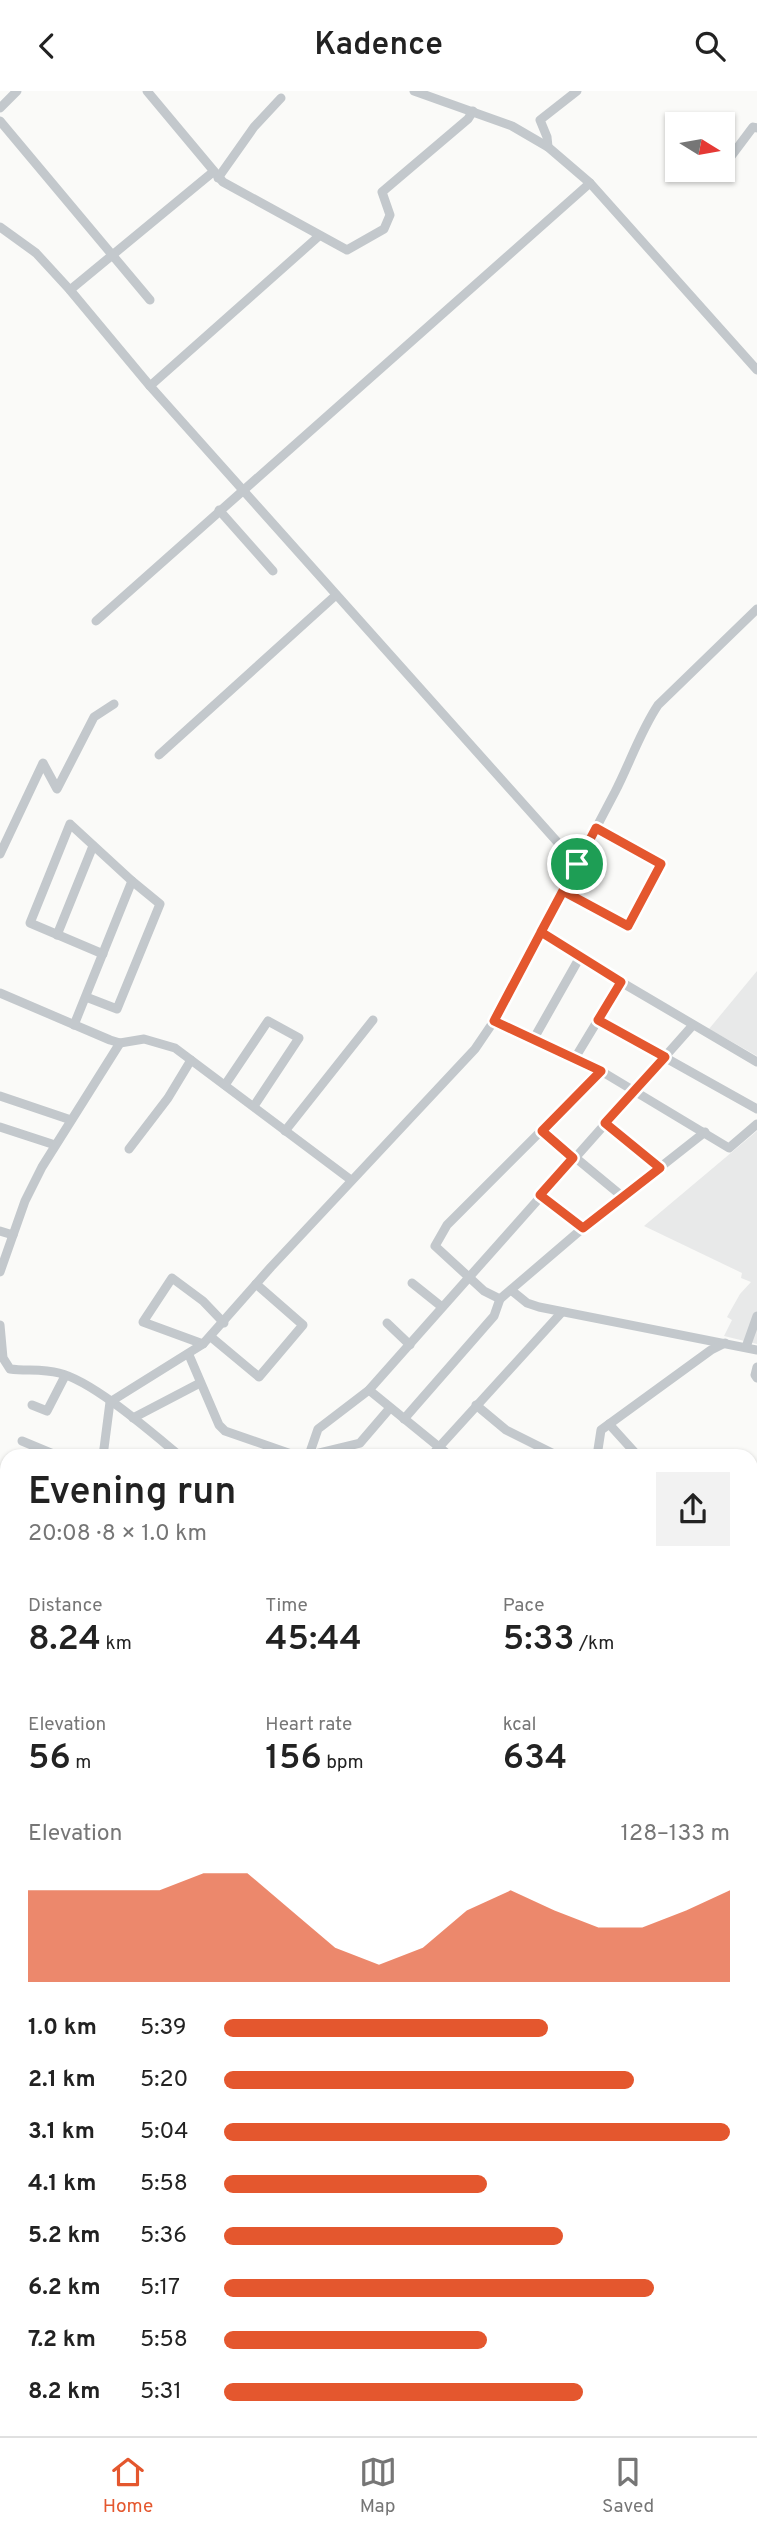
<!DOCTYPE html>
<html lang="en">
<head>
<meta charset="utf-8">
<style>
  :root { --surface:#fff; --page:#f2f2f2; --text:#222; --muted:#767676; --line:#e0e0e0; --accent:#e4572e }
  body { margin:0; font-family:Overpass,sans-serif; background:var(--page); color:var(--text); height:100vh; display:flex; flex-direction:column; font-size:26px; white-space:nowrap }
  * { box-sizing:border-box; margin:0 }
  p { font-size:23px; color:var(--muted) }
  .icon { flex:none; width:38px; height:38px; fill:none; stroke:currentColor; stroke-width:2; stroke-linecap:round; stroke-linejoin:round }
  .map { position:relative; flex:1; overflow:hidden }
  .drawer { position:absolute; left:0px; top:1358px; width:758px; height:987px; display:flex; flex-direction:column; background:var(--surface); border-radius:21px 21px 0 0; box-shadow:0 2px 5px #0004 }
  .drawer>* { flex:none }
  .needle { width:46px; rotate:101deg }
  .buttons { position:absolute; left:665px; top:21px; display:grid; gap:14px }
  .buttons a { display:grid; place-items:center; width:70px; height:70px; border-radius:0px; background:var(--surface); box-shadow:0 2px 5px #0004; font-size:35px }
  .pin { position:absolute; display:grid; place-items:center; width:60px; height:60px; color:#fff; margin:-30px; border:4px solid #fff; border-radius:50%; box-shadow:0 2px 7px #0007 }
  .round { display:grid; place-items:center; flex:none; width:74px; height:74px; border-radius:0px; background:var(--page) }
  .headline { display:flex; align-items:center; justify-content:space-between; height:119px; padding:0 28px }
  h1 { font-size:38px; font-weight:600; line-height:52px }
  .figures { display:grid; grid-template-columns:repeat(3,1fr); gap:10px; height:119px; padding:7px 28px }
  .figures div { display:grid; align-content:center }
  .figures b { font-size:35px; font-weight:600 }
  .figures small { font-size:19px; font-weight:400 }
  .figures p { font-size:19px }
  .chart { height:196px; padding:14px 28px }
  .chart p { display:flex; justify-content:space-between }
  .chart svg { width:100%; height:126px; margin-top:7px; fill:var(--accent); opacity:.7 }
  ul { padding:0 28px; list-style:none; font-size:23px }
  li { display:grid; grid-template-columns:112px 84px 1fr; align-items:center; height:52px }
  li i { height:18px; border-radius:9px; background:var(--accent) }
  header { display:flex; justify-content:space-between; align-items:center; height:91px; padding:0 28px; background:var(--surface); font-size:32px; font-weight:600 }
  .dock { display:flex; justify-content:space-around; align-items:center; height:98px; border-top:2px solid var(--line); background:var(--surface); font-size:19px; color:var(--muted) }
  .dock a { display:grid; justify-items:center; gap:4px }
  .dock .selected { color:var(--accent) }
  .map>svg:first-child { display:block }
  .built { fill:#e8e9e9 }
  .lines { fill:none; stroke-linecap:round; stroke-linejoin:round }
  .major-casing { stroke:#b5babe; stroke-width:14 }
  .minor { stroke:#c3c8cc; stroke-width:9 }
  .major { stroke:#fff; stroke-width:10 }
  .route-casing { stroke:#fff; stroke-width:14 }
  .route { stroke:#e4572e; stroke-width:9 }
</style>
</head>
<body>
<header><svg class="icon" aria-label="back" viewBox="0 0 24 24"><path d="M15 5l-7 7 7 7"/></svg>Kadence<svg class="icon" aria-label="search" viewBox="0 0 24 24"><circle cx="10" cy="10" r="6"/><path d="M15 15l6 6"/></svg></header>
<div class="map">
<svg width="757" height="2345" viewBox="0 0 757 2345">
  <rect width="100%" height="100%" fill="#fafaf8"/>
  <g class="built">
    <polygon points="757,880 757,965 709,938"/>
    <polygon points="757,1040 757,1253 724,1245 732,1229 727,1226 740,1203 751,1191 741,1187 742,1182 644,1135"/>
  </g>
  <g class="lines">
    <defs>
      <g id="major">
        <polyline points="0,1482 7,1485"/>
        <polyline points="751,1896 757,1901"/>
        <polyline points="751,1916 757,1921"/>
        <polyline points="502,2345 505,2338"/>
        <polyline points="517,2345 521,2338"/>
      </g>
    </defs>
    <use href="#major" class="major-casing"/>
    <g class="minor">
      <polyline points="147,0 223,91 347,159 384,138 390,124 382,101 468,28 473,20"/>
      <polyline points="414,0 512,35 548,56 590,92 757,279"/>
      <polyline points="0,17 17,0"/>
      <polyline points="0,30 150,209"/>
      <polyline points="548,56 547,46 540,29 577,0"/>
      <polyline points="729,68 753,36 757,37"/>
      <polyline points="218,87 254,36 281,7"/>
      <polyline points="0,136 36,162 70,199 150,295 577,773"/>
      <polyline points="70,199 213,81"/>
      <polyline points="150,295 319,145"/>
      <polyline points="219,419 273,480"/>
      <polyline points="96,530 590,92"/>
      <polyline points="159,664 336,504"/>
      <polyline points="0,763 43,672 57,698 94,626 114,613"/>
      <polyline points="563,800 628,835 661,773 596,737"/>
      <polyline points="541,841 621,891 757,971"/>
      <polyline points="57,844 93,755"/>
      <polyline points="103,863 30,832 70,733 132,790"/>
      <polyline points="0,902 110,949 120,952 144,948 175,957 351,1089"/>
      <polyline points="598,929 757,1018"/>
      <polyline points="494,930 601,980 729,1057 757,1033"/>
      <polyline points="74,934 132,790 160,813 117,918 86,906"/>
      <polyline points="533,949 580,866"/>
      <polyline points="575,967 621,891"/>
      <polyline points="225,994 268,930 299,947 254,1015"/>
      <polyline points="0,1005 71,1029"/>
      <polyline points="605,1032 660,1077"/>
      <polyline points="0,1036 55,1054"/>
      <polyline points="542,1039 623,1106"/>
      <polyline points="285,1040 373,929"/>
      <polyline points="129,1058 168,1007 191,969"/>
      <polyline points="540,1104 583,1137"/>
      <polyline points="0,1140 13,1144"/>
      <polyline points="0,1181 25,1110 42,1076 120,952"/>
      <polyline points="412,1192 442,1216"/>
      <polyline points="511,1199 527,1212 539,1216 757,1259"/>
      <polyline points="500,1208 484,1200 435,1155 447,1134 601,980"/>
      <polyline points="387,1232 410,1254"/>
      <path d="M0,1234L3,1267L10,1278C26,1280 43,1278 59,1282C93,1290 152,1342 180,1365"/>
      <polyline points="211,1246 259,1286 303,1234 256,1193"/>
      <polyline points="203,1253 143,1231 172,1187 203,1210 224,1232"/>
      <polyline points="746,1256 757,1225"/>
      <polyline points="189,1264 219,1334 225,1340 297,1365"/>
      <polyline points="757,1276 755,1284 757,1287"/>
      <polyline points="369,1299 450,1365"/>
      <polyline points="32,1314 47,1320 65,1285"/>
      <polyline points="476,1314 506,1339 558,1365"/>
      <polyline points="133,1327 200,1292"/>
      <polyline points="404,1328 494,1225 500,1208 583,1137 705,1041"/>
      <polyline points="609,1333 638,1365"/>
      <polyline points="22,1350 58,1365"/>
      <polyline points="309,1364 318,1338 369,1299 693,934"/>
      <path d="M103,1365L110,1311L203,1253L271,1176L475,958L494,930C535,854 575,777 615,701C630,672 640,641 658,614L757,518"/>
      <polyline points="306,1365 360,1352 390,1317"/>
      <polyline points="431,1365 562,1221"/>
      <polyline points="597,1365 601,1339 711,1259 725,1252"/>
      <polyline points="751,1432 757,1439"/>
      <polyline points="751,1473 757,1467"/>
      <polyline points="751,1488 757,1483"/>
      <polyline points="751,1537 757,1544"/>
      <polyline points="751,1671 757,1666"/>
      <polyline points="0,1691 7,1693"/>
      <polyline points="0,1765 7,1741"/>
      <polyline points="0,1778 7,1780"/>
      <polyline points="0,1807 7,1812"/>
      <polyline points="751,1824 757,1819"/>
      <polyline points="0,1843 7,1834"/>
      <polyline points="0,1902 7,1894"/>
      <polyline points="0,1953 7,1944"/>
      <polyline points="6,1995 7,1995"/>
      <polyline points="0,2074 7,2077"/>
      <polyline points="0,2186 7,2171"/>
      <polyline points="0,2239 7,2232"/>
      <polyline points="80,2345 84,2338"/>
      <polyline points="236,2345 239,2338"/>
      <polyline points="392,2345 395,2338"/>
    </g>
    <use href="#major" class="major"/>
  </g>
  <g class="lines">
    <defs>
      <polyline id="route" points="577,773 494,930 601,980 542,1040 573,1067 540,1104 583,1137 660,1077 605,1032 665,966 598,929 621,891 541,841 563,800 628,835 661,773 596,737 577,773"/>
    </defs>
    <use href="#route" class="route-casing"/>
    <use href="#route" class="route"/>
  </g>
</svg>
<div class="buttons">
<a><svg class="needle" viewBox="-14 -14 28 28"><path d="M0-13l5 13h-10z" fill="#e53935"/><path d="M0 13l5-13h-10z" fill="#767676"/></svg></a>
</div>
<div class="pin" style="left:577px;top:773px;background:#1e9e55"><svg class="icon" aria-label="arrive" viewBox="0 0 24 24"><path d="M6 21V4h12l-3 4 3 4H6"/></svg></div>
<section class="drawer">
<div class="headline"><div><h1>Evening run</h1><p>20:08 · 8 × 1.0 km</p></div><a class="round"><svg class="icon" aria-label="share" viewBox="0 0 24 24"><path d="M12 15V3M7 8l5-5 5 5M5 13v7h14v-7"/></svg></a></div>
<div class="figures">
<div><p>Distance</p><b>8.24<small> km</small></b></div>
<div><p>Time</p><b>45:44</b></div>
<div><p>Pace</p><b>5:33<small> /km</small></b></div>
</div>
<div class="figures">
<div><p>Elevation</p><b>56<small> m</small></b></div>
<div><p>Heart rate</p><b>156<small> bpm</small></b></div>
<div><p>kcal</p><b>634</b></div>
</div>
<div class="chart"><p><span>Elevation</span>128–133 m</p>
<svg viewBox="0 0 160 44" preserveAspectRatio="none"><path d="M0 44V12L10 12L20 12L30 12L40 6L50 6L60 19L70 32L80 38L90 32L100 19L110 12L120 19L130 25L140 25L150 19L160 12V44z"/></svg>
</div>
<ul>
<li><b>1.0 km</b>5:39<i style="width:64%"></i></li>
<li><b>2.1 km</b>5:20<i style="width:81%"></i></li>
<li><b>3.1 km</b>5:04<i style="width:100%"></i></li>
<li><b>4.1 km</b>5:58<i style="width:52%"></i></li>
<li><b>5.2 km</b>5:36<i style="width:67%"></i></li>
<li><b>6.2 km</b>5:17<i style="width:85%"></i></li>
<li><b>7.2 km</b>5:58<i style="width:52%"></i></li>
<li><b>8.2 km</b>5:31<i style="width:71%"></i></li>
</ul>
</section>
</div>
<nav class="dock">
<a class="selected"><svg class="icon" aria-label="home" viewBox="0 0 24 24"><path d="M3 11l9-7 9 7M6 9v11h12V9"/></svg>Home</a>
<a><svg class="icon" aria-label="map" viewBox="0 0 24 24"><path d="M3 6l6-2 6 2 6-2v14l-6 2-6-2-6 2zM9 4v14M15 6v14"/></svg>Map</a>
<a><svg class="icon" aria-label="saved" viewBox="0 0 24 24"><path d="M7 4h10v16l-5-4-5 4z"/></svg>Saved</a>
</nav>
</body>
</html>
